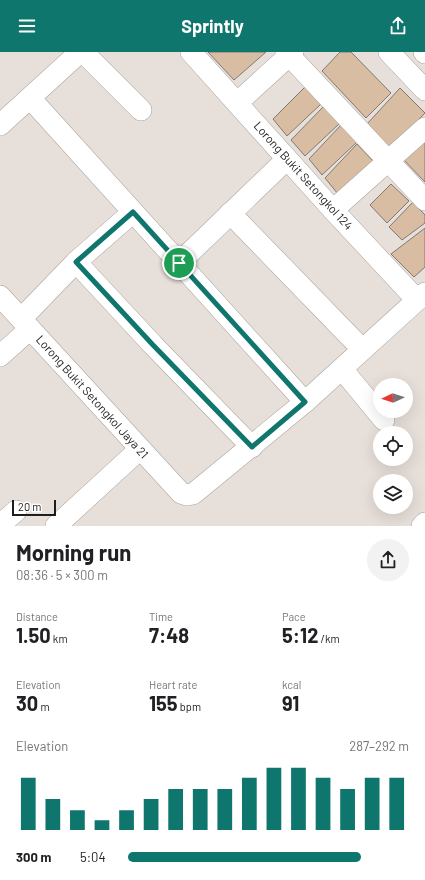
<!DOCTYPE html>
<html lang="en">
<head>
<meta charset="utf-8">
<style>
  :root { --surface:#fff; --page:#f2f2f2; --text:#202124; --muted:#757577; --accent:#0f766e }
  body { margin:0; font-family:Barlow,sans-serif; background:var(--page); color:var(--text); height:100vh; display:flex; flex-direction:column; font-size:15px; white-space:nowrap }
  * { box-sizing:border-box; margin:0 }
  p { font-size:13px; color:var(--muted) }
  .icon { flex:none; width:22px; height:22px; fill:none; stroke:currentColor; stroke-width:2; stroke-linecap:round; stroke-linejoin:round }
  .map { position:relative; height:474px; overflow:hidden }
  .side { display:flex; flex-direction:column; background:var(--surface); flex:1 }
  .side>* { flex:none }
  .needle { width:26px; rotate:266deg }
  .buttons { position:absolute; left:373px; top:326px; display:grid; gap:8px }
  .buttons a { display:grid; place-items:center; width:40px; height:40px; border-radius:50%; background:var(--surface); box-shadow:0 4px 16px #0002; font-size:20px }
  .scale { position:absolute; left:12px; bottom:10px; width:44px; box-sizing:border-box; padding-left:4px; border:2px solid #1f1c1a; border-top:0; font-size:11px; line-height:14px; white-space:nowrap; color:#1f1c1a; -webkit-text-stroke:3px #fff; paint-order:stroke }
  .pin { position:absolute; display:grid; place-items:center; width:34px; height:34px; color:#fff; margin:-17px; border:2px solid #fff; border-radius:50%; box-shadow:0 1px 4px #0007 }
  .round { display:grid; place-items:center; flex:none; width:42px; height:42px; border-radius:21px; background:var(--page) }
  .headline { display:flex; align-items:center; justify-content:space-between; height:68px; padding:0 16px }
  h1 { font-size:22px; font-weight:700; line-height:30px }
  .metrics { display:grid; grid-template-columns:repeat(3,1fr); gap:6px; height:68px; padding:4px 16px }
  .metrics div { display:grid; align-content:center }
  .metrics b { font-size:20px; font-weight:700 }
  .metrics small { font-size:11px; font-weight:400 }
  .metrics p { font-size:11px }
  .chart { height:112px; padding:8px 16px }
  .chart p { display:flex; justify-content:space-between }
  .chart svg { width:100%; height:72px; margin-top:4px; stroke:var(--accent); stroke-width:6 }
  ul { padding:0 16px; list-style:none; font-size:13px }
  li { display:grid; grid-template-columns:64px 48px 1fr; align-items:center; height:30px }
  li i { height:10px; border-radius:5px; background:var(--accent) }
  header { display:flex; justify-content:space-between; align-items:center; height:52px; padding:0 16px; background:var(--accent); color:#fff; font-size:18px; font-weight:700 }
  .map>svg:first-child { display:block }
  .building { fill:#d8bda3; stroke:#807973 }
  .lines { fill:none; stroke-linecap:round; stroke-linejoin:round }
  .minor-casing { stroke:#aca59f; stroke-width:22 }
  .minor { stroke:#fff; stroke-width:21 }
  .route-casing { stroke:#fff; stroke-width:8 }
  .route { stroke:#0f766e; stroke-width:5 }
  .labels { text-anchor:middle; stroke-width:4; stroke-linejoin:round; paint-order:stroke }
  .street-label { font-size:12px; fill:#1f1c1a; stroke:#fff }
</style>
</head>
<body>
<header><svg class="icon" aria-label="menu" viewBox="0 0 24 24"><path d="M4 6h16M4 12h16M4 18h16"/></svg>Sprintly<svg class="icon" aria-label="share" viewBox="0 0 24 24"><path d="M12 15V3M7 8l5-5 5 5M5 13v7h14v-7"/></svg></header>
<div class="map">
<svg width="425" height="474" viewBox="0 0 425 474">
  <rect width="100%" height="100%" fill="#e7dfd9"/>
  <g class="building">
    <polygon points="208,0 266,0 234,28"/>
    <polygon points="340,0 351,0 391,41 366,66 322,19"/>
    <polygon points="306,34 322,51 287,84 273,67"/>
    <polygon points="400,36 425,61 390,98 367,72"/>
    <polygon points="324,54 340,71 305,104 291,88"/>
    <polygon points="341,73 357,90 322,123 309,107"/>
    <polygon points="425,86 425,130 403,107"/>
    <polygon points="357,92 373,109 338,142 325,126"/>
    <polygon points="391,132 409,149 387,171 370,153"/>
    <polygon points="413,150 425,163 425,171 402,188 389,175"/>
    <polygon points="425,176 425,215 414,225 391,202"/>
  </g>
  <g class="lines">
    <defs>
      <g id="minor">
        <polyline points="83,0 141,58"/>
        <polyline points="191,0 333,158 417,248"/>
        <polyline points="286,0 425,148"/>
        <polyline points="389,0 425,38"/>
        <polyline points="424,0 425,1"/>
        <polyline points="30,46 305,350"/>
        <polyline points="237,51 293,0"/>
        <polyline points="0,73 80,0"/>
        <polyline points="333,158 425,76"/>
        <polyline points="230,161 362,297"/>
        <polyline points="76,210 153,293 252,395"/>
        <polyline points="179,211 287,107"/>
        <polyline points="0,244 181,441 187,443 193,442 305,350 425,241"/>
        <polyline points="21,267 76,210 133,160"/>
        <polyline points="0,304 30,277"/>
        <polyline points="342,317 384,368"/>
        <polyline points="0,473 16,459"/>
        <polyline points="56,474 140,397"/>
        <polyline points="422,474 425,471"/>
      </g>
    </defs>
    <use href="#minor" class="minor-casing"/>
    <use href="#minor" class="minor"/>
  </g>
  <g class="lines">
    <defs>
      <polygon id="route" points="133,160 305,350 252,395 153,293 76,210"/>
    </defs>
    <use href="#route" class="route-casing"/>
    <use href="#route" class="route"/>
  </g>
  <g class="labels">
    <g class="street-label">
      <text transform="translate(303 124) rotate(48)" y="4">Lorong Bukit Setongkol 124</text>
      <text transform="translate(92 345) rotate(48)" y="4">Lorong Bukit Setongkol Jaya 21</text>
    </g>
  </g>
</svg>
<div class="buttons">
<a><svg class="needle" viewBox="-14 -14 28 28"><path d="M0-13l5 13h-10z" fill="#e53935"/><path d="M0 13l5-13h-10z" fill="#757577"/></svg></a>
<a><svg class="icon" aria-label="locate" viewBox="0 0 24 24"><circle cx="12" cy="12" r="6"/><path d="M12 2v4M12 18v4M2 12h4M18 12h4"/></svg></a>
<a><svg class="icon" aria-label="layers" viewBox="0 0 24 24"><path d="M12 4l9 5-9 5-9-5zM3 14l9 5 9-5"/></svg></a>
</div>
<div class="scale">20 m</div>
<div class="pin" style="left:179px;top:211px;background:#1e9e55"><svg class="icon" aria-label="arrive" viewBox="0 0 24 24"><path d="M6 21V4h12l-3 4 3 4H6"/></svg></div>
</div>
<section class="side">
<div class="headline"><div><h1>Morning run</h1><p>08:36 · 5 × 300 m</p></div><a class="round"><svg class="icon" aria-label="share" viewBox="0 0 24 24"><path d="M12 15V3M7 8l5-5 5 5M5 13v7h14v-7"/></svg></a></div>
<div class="metrics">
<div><p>Distance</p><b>1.50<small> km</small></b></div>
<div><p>Time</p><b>7:48</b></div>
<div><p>Pace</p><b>5:12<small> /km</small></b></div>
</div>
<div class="metrics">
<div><p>Elevation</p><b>30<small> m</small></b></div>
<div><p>Heart rate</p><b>155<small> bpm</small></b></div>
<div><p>kcal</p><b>91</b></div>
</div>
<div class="chart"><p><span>Elevation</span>287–292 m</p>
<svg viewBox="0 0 160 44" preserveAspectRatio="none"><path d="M5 44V12M15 44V25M25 44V32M35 44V38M45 44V32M55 44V25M65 44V19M75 44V19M85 44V19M95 44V12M105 44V6M115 44V6M125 44V12M135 44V19M145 44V12M155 44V12"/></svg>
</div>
<ul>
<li><b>300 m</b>5:04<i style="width:83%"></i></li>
</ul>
</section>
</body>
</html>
